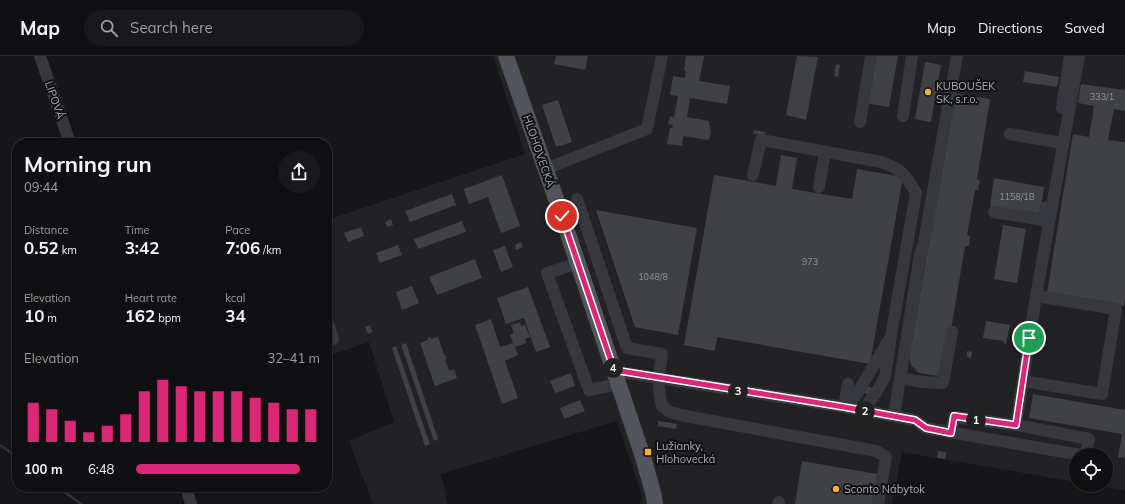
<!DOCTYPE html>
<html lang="en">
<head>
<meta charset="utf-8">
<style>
  :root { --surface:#101012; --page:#19191b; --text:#f1f3f6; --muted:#9c9d9f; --line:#303032; --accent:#db2777 }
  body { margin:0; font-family:Mulish,sans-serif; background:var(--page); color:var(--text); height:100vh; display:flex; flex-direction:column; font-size:15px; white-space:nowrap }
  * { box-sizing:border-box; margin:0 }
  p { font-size:13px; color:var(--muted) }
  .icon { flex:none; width:22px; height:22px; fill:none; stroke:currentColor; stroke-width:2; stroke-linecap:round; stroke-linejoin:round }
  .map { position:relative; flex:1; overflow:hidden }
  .panel { position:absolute; left:12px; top:82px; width:320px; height:354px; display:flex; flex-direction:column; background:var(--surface); border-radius:16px; box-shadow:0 1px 3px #0004,0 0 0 1px var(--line) }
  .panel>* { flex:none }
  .tools { position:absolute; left:1069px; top:392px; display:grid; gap:8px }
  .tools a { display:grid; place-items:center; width:44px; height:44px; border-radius:50%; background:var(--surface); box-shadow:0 1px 3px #0004,0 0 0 1px var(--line); font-size:20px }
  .pin { position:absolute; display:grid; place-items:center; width:34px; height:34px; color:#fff; margin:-17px; border:2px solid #fff; border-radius:50%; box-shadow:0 1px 4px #0007 }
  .km { position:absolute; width:20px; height:20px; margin:-10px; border-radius:50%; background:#222; color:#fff; font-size:11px; line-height:20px; text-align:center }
  .round { display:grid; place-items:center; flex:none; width:42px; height:42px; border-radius:21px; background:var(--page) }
  .headline { display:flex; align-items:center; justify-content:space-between; height:68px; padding:0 12px }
  h1 { font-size:22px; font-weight:700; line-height:30px }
  .metrics { display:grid; grid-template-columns:repeat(3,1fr); gap:6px; height:68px; padding:4px 12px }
  .metrics div { display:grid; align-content:center }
  .metrics b { font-size:17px; font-weight:700 }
  .metrics small { font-size:11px; font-weight:400 }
  .metrics p { font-size:11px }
  .chart { height:112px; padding:8px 12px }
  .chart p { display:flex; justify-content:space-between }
  .chart svg { width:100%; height:72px; margin-top:4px; stroke:var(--accent); stroke-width:6 }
  ul { padding:0 12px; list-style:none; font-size:13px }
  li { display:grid; grid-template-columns:64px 48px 1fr; align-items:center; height:30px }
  li i { height:10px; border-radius:5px; background:var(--accent) }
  header { display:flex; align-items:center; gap:24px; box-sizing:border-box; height:56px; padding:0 20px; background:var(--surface); border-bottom:1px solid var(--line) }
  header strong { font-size:19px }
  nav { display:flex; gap:22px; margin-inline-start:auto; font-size:14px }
  .search { width:280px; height:36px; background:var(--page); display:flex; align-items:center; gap:10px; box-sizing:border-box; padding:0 14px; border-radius:22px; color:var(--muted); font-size:15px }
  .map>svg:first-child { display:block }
  .built { fill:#222225 }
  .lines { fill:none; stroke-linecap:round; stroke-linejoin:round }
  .stream { stroke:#2c353c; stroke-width:2.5 }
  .building { fill:#404145 }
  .minor { stroke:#37383d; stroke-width:12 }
  .major { stroke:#53555c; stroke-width:16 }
  .route-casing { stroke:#fff; stroke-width:8 }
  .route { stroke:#db2777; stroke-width:5 }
  .poi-dot { fill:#f2b134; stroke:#111113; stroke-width:1.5 }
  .labels { text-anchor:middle; stroke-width:4; stroke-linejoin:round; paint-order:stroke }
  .number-label { font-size:9px; fill:#8e929b }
  .poi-label { font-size:11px; fill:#a8adb8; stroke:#111113; text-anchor:start }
  .street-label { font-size:11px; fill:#a8adb8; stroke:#111113 }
</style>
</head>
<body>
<header>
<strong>Map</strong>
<div class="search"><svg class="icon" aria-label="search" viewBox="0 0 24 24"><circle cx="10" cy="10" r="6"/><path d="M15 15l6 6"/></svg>Search here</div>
<nav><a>Map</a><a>Directions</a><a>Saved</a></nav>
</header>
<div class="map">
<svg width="1125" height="448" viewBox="0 0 1125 448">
  <rect width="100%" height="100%" fill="#161618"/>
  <polygon class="built" points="493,0 1125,0 1125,434 1094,429 1106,429 1106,399 1076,399 1076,426 902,396 892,448 641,448 642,440 617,365 441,418 448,448 373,448 349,385 394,366 369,286 327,300 327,164 525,98"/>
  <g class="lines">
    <g class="stream">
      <polyline points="0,389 17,401"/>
      <polyline points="58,431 81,448"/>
    </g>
  </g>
  <g class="building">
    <polygon points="556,0 588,0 585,14 554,8"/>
    <polygon points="686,0 704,0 699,25 730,30 727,48 690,42 687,61 709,65 711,78 708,84 683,80 682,90 667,88 670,72 672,72 673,69 668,68 670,60 674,61 678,40 670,39 673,20 685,22 686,15 684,15"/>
    <polygon points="797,0 818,1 806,64 786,59"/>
    <polygon points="873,0 898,0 889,51 865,47"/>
    <polygon points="925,6 941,9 931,66 915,63"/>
    <polygon points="836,8 840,9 838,21 834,20"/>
    <polygon points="1025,15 1059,21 1057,31 1023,26"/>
    <polygon points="1081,28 1125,34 1125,55 1114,53 1108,84 1125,86 1125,242 1124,250 1047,236 1073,78 1089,81 1094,50 1078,47"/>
    <polygon points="954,37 990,43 977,124 980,124 978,134 975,134 967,179 970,180 969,190 965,190 951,274 939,320 919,317 912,310 909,303"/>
    <polygon points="558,44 572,86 556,91 542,49"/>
    <polygon points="754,74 765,76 764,79 753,78"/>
    <polygon points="781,99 797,102 792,133 852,143 857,113 903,121 870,308 717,281 715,295 684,289 714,119 776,130"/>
    <polygon points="502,119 520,170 501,177 488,141 469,148 464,133"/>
    <polygon points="994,122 1044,131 1040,159 990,151"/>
    <polygon points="452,138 456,149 410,166 405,155"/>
    <polygon points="596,154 697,172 678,279 635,271"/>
    <polygon points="391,163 393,169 387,171 385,166"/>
    <polygon points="462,165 466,176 418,193 414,183"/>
    <polygon points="1003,169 1026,173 1017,227 994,223"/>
    <polygon points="361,171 364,180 348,186 344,177"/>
    <polygon points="521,186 523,191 516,194 515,189"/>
    <polygon points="398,189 402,199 380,207 376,197"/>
    <polygon points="505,190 513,211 501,216 493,194"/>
    <polygon points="475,203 482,222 437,239 429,221"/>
    <polygon points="412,230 419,247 402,254 396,236"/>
    <polygon points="528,231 550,291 536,296 524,262 506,268 497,242"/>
    <polygon points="491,263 500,291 513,287 510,279 514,277 511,269 520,266 521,270 525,269 530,281 525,283 527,287 515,291 518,299 505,305 518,342 502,348 475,269"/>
    <polygon points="986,265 1010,269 1006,288 1003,287 1004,285 983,282"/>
    <polygon points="370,269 372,276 368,278 365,271"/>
    <polygon points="430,281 431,283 438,281 444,299 445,298 447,303 445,303 449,315 454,313 457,322 435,330 420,287 428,284 427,282"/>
    <polygon points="406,287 438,383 434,385 401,289"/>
    <polygon points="396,290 430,388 425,390 392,292"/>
    <polygon points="967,295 972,296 971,302 967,301"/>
    <polygon points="571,317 575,330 555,337 550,325"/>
    <polygon points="868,330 874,333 870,340 864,336"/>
    <polygon points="1033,338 1125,354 1125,402 1118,401 1122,378 1029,362"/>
    <polygon points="580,344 585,355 564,363 560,352"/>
    <polygon points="658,365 677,368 676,373 658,370"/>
    <polygon points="938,395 946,396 945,403 937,402"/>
    <polygon points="802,405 877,418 872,448 795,448"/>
  </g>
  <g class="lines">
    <g class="minor">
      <polyline points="40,0 70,87"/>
      <polyline points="1062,52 1070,0"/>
      <polyline points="903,60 912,0"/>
      <polyline points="860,66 871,0"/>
      <polyline points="1010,78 1056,86"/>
      <polyline points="545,113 647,73 662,0"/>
      <path d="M753,119L761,84L881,106C901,113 905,118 916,137L891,280L885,321L877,335L863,355"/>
      <polyline points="819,131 825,96"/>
      <path d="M577,143L627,292L662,298C659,316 657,332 662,350L670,356L680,359L876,395L886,401L878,448"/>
      <polyline points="994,156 1044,164 1046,151"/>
      <polyline points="578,207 547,217 589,334 618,328"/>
      <polyline points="327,265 333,283 327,285"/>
      <polyline points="613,315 844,351 915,364 926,372 1081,399"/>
      <polyline points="900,322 923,326 943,327 952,276"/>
      <polyline points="1023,325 1102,338 1116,253 1036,240"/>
      <polyline points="844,351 857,338 888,285"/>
      <polyline points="844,351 848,328"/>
      <polyline points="894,360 920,199 924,186 957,0"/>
      <polyline points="1016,369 1036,240 1079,0"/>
      <polyline points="951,377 954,361 1016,369 1089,383 1085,399"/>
      <polyline points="186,431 191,448"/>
      <polyline points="778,448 779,446"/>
    </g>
    <polyline class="major" points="506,0 562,160 643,401 654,440 655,448"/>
  </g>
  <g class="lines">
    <defs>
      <polyline id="route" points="562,160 614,314 844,351 915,364 926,372 951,377 954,360 1016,369 1029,282"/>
    </defs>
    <use href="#route" class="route-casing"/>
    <use href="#route" class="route"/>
  </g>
  <g class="poi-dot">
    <circle cx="928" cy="36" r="4"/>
    <rect x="644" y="392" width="8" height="8" rx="2"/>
    <circle cx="836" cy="433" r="4"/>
  </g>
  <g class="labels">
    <g class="number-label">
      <text x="1102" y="44">333/1</text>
      <text x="1017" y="144">1158/1B</text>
      <text x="810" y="209">973</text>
      <text x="653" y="224">1048/8</text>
    </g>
    <g class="poi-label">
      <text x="936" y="34">KUBOUŠEK<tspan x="936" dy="13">SK, s.r.o.</tspan></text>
      <text x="656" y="394">Lužianky,<tspan x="656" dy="13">Hlohovecká</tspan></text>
      <text x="844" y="437">Sconto Nábytok</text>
    </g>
    <g class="street-label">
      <text transform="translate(55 44) rotate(71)" y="4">LIPOVÁ</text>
      <text transform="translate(539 95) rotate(71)" y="4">HLOHOVECKÁ</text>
    </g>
  </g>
</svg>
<div class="tools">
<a><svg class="icon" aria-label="locate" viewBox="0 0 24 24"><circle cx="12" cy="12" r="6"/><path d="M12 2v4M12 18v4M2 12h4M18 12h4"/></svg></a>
</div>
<div class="pin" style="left:1029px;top:282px;background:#1e9e55"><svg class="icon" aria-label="arrive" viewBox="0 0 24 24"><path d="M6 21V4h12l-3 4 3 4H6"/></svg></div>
<div class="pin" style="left:562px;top:160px;background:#d93025"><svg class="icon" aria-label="check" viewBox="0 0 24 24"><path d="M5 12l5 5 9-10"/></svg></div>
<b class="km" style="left:976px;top:364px">1</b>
<b class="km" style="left:865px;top:355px">2</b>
<b class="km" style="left:738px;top:335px">3</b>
<b class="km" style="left:613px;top:312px">4</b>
<section class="panel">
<div class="headline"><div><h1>Morning run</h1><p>09:44</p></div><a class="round"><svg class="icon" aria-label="share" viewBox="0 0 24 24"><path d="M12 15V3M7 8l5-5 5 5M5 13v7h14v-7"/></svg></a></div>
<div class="metrics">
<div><p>Distance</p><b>0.52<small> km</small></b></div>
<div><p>Time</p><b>3:42</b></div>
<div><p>Pace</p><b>7:06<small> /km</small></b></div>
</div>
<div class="metrics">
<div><p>Elevation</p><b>10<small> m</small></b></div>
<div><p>Heart rate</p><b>162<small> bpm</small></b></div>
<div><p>kcal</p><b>34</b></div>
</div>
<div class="chart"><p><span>Elevation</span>32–41 m</p>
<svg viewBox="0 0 160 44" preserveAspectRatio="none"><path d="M5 44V20M15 44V24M25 44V31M35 44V38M45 44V34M55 44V27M65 44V13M75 44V6M85 44V10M95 44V13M105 44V13M115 44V13M125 44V17M135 44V20M145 44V24M155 44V24"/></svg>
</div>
<ul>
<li><b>100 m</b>6:48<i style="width:89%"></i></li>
</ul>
</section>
</div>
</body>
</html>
